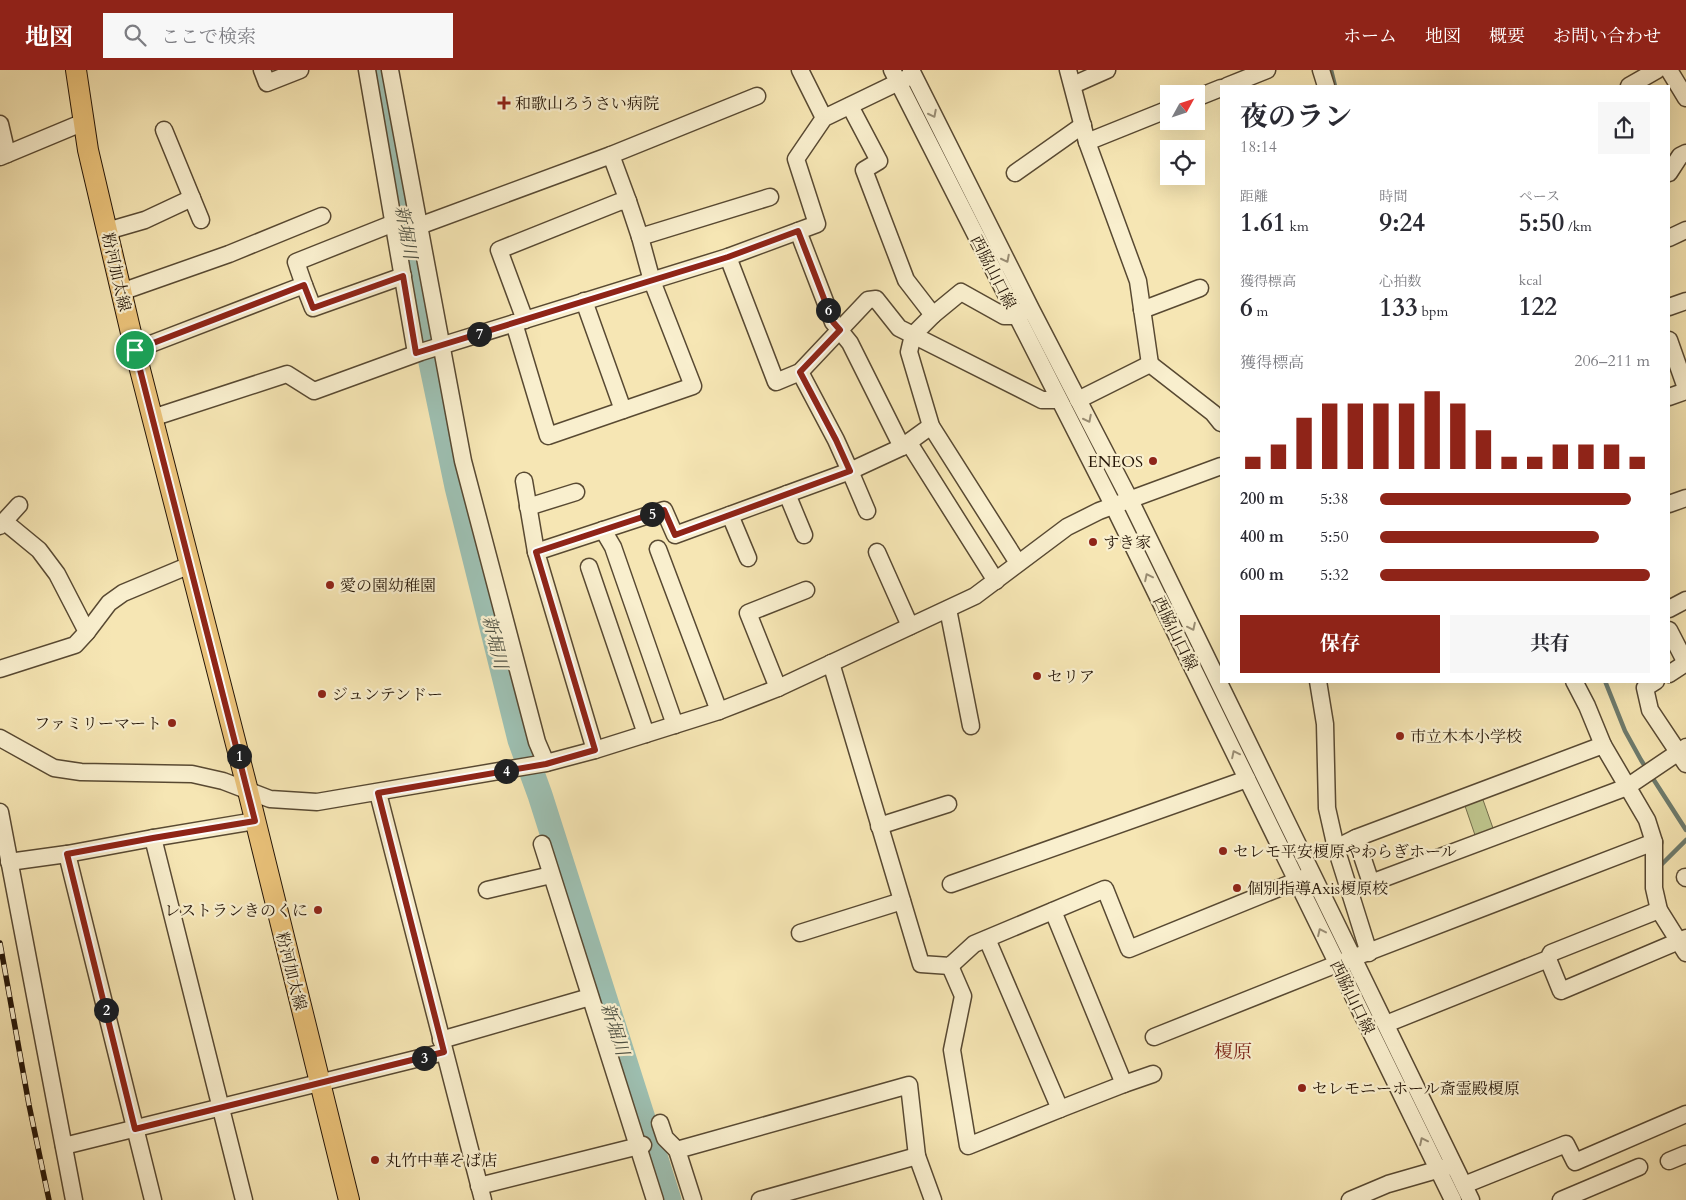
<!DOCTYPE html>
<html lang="ja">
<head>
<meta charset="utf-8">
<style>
  :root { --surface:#fff; --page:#f7f7f7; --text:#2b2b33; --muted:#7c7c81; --accent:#8f2418 }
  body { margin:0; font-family:Cardo,"Noto Serif JP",serif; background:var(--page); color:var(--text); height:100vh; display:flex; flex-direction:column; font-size:19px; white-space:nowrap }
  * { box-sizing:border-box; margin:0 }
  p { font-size:16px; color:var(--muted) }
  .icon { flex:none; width:28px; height:28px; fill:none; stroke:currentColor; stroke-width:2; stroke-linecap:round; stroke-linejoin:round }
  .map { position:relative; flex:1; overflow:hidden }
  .details { position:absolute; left:1220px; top:15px; width:450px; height:598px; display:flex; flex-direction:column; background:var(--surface); border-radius:0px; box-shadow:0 5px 20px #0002 }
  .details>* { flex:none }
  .needle { width:32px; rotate:50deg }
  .controls { position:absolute; left:1160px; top:15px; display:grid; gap:10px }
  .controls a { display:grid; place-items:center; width:45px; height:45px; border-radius:0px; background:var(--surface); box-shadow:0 5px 20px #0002; font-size:25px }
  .pin { position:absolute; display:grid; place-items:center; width:42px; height:42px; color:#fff; margin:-21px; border:2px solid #fff; border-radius:50%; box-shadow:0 1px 5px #0007 }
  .km { position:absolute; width:25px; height:25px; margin:-12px; border-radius:50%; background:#222; color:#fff; font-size:14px; line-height:25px; text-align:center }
  .round { display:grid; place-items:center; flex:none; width:52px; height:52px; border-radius:0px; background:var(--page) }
  .head { display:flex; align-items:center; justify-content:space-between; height:85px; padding:0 20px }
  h1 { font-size:28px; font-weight:700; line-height:38px }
  .metrics { display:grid; grid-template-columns:repeat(3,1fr); gap:8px; height:85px; padding:5px 20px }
  .metrics div { display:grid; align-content:center }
  .metrics b { font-size:25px; font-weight:700 }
  .metrics small { font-size:14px; font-weight:400 }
  .metrics p { font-size:14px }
  .chart { height:140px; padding:10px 20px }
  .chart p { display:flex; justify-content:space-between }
  .chart svg { width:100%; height:90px; margin-top:5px; stroke:var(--accent); stroke-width:6 }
  .cta { display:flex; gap:10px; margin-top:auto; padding:10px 20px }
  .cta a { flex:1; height:58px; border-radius:0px; background:var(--accent); color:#fff; font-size:20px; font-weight:700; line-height:58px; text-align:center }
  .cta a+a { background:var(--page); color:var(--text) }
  ul { padding:0 20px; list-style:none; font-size:16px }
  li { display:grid; grid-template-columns:80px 60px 1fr; align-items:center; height:38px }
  li i { height:12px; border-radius:6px; background:var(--accent) }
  header { display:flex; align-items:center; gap:30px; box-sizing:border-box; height:70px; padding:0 25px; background:var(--accent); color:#fff }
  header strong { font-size:24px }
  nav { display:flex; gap:28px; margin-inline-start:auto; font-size:18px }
  .search { width:350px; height:45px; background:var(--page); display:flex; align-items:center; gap:12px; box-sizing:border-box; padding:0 18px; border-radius:0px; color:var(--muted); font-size:19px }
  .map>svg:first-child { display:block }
  .green { fill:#bec48c; stroke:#716c4a }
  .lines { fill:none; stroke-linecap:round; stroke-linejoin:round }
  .stream { stroke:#6d7b6d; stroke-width:4.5 }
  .river { stroke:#9dbfb1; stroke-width:25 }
  .minor-casing { stroke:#584932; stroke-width:19 }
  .major-casing { stroke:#241507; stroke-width:22 }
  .minor { stroke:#f9efce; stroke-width:16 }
  .major { stroke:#ebc37a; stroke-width:20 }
  .rail-casing { stroke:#241507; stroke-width:5.5 }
  .rail { stroke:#f9efce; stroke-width:4; stroke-dasharray:11; stroke-linecap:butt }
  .oneway { stroke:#998d74 }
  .route-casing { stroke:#fff; stroke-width:10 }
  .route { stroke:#8f2418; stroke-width:6 }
  .poi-dot { fill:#8f2418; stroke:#f9efce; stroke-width:2 }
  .labels { text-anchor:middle; stroke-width:4.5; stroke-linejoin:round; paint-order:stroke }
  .poi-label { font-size:16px; fill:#241507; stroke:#f9efce; text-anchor:start }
  .street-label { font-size:16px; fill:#241507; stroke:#f9efce }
  .water-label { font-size:18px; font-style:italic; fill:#4e5042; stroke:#f9efce }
  .quarter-label { font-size:19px; fill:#7a1f14; stroke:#f9efce }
</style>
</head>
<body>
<header>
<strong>地図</strong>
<div class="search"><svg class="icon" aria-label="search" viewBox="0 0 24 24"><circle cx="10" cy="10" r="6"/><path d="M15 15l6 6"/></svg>ここで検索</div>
<nav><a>ホーム</a><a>地図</a><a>概要</a><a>お問い合わせ</a></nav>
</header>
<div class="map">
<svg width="1686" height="1130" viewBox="0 0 1686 1130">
  <rect width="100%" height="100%" fill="#f6e6b4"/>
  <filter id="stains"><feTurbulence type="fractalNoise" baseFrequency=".004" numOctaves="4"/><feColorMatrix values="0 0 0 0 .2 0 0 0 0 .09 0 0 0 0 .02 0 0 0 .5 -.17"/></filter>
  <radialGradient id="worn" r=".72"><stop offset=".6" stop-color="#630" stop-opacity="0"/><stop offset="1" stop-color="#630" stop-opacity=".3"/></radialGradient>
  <polygon class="green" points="1482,727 1494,761 1476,768 1464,733"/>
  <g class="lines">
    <g class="stream">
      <polyline points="1331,0 1335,16"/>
      <polyline points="1605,611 1625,661 1641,690 1686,760"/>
      <polyline points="1660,796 1686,770"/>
    </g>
    <polyline class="river" points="377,0 420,240 457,417 520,670 540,725 669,1130"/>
    <defs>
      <g id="minor">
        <polyline points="262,0 267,13 300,0"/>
        <polyline points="367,0 416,283"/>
        <polyline points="390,0 463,391 537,672 546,693"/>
        <polyline points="800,0 824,48"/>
        <polyline points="892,0 1113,435 1453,1130"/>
        <polyline points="911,0 1031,239 1130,430 1471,1130"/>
        <polyline points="1068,0 1087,72 1138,211 1150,294"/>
        <polyline points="1321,0 1326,16"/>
        <polyline points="1669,0 1686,28"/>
        <polyline points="1073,15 1107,0"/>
        <polyline points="1227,16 1267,0"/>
        <polyline points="1629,16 1657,0"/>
        <polyline points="1196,28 1221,18"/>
        <polyline points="850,36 879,91 864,100 906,210 933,245 961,222 1004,246 1016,246 1024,242"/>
        <polyline points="0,54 7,84"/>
        <polyline points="164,60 201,150"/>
        <polyline points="1087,72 1169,39"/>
        <polyline points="611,85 757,26"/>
        <polyline points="0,87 84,52"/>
        <polyline points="1015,103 1083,55"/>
        <polyline points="1669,103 1680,86 1686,83"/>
        <polyline points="419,156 611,85 628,131"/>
        <polyline points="107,161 145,150 192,128"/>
        <polyline points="798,161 833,252 850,273 902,377"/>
        <polyline points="1669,168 1686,160"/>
        <polyline points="728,187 776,312 800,302 868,230 876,229 899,258 913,265 909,282 931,356 1018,493"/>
        <polyline points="304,215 313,238 403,206"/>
        <polyline points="121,222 229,184 322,146"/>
        <polyline points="584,231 623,340"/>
        <polyline points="1669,237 1686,231"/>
        <polyline points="1142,240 1200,218"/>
        <polyline points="933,245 913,265 1042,330 1059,330"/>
        <polyline points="525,250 499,180 619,132 628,131 640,167 770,127"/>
        <polyline points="514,253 548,366 693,316 652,211 640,167"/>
        <polyline points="1669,270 1686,318"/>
        <polyline points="135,280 304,215 296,192 394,153"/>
        <polyline points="800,302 836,370 850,401 902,377 931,356"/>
        <polyline points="1669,327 1686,321"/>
        <polyline points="1078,330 1150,294 1213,343 1221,353"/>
        <polyline points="152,348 287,304 314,321 421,282 728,187 817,154 796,89 824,48 907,8"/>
        <polyline points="909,373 996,511"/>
        <polyline points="524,411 536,482"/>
        <polyline points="787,424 804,465"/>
        <polyline points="1669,434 1686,428"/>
        <polyline points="528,437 576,422"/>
        <polyline points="730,445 748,488"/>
        <polyline points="0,456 19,435"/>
        <polyline points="603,460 613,477 675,655"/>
        <polyline points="658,479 719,641"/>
        <polyline points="877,482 910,556"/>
        <polyline points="589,497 646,664"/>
        <polyline points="948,539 971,656"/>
        <polyline points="1669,539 1686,530"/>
        <polyline points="1669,560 1686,593"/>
        <polyline points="87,562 109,533 123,523 190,495"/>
        <polyline points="831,593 921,894 950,896 974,874 1105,819 1129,879 1306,807"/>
        <polyline points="0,599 75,575 87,562 57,504 39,480 5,452"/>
        <polyline points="1669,604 1686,593"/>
        <polyline points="1318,611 1325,654 1327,738 1336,778 1369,883"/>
        <polyline points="1574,611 1587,636 1603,675"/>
        <polyline points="1656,611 1645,618 1650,640 1686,694"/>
        <polyline points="778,618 748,543 806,520"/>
        <polyline points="0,668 54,698 81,702 192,704 223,711 270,729 317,732 546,693 595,680 719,641 778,618 975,526 1067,457 1099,441 1221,396"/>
        <polyline points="595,680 536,482 664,440 675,465 850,401 867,441"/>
        <polyline points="378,723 483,1130"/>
        <polyline points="0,742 74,1130"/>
        <polyline points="879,756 948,734"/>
        <polyline points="153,768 244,1130"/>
        <polyline points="1356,768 1371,813 1627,717 1686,677"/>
        <polyline points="542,774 655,1130"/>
        <polyline points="1336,778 1356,768 1603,675 1647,750 1654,772 1654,818 1659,840 1686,883"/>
        <polyline points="67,784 153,768 255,751"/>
        <polyline points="9,792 67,784 153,1130"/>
        <polyline points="1685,807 1686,808"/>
        <polyline points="951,814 1247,709"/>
        <polyline points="487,820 551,805"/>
        <polyline points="1053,841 1124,1014 1153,1004"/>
        <polyline points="800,863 902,831"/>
        <polyline points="987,869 1060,1039 1124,1014"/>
        <polyline points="1548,889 1561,921 1686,868"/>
        <polyline points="950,896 963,926 952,980 968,1076 1060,1039"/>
        <polyline points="1386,954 1548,889 1551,883 1659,840"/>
        <polyline points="1154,967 1337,894 1654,772"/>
        <polyline points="441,970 590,927"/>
        <polyline points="660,1053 665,1068 677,1080"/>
        <polyline points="64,1076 444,982"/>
        <polyline points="1669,1091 1686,1084"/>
        <polyline points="1464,1115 1566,1074 1575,1092 1686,1044"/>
        <polyline points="479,1116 643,1075"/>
        <polyline points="693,1130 677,1080 909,1015 917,1086"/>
        <polyline points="760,1130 917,1086 933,1130"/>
        <polyline points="1350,1130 1388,1114 1447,1097"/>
        <polyline points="1561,1130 1639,1097"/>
      </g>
      <polyline id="major" points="76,0 88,80 135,280 248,721 349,1130"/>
    </defs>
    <use href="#minor" class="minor-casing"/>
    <use href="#major" class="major-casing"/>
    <use href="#minor" class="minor"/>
    <use href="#major" class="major"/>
    <defs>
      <polyline id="rail" points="0,873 29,1035 49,1130"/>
    </defs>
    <use href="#rail" class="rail-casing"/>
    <use href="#rail" class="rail"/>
  </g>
  <defs><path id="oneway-chevron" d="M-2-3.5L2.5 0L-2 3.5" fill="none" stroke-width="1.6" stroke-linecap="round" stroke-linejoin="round" transform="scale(1.25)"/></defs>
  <g class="oneway">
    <use href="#oneway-chevron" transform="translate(933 44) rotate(63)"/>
    <use href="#oneway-chevron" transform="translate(1006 189) rotate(63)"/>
    <use href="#oneway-chevron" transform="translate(1088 349) rotate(63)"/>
    <use href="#oneway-chevron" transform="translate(1148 507) rotate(-116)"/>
    <use href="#oneway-chevron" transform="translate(1192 557) rotate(64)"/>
    <use href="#oneway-chevron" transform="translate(1235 684) rotate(-116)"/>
    <use href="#oneway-chevron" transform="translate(1321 862) rotate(-115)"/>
    <use href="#oneway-chevron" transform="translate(1423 1071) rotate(-116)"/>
  </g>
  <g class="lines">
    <defs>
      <polygon id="route" points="798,161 833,252 840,260 800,302 836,370 850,401 675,465 664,440 536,482 595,680 546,694 378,723 444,982 135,1059 67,784 153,768 255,751 135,280 304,215 313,238 403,206 416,283 728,187"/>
    </defs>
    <use href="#route" class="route-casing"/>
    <use href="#route" class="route"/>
  </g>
  <g class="poi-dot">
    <path d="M501.5 25.5h5v5h5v5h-5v5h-5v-5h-5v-5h5z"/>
    <circle cx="1153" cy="391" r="5"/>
    <circle cx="1093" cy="472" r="5"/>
    <circle cx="330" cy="515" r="5"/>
    <circle cx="1037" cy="606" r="5"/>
    <circle cx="322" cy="624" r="5"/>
    <circle cx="172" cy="653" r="5"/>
    <circle cx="1400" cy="666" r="5"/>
    <circle cx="1223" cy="781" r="5"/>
    <circle cx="1237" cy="818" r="5"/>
    <circle cx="318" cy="840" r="5"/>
    <circle cx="1302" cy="1018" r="5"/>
    <circle cx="375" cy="1090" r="5"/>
  </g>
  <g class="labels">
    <g class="poi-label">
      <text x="515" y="39">和歌山ろうさい病院</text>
      <text x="1143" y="397" text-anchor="end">ENEOS</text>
      <text x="1103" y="478">すき家</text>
      <text x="340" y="521">愛の園幼稚園</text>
      <text x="1047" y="612">セリア</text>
      <text x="332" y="630">ジュンテンドー</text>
      <text x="162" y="659" text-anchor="end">ファミリーマート</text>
      <text x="1410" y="672">市立木本小学校</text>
      <text x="1233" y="787">セレモ平安榎原やわらぎホール</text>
      <text x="1247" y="824">個別指導Axis榎原校</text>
      <text x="308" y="846" text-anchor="end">レストランきのくに</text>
      <text x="1312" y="1024">セレモニーホール斎霊殿榎原</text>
      <text x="385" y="1096">丸竹中華そば店</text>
    </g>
    <g class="street-label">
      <text transform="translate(117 202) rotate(77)" y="6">粉河加太線</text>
      <text transform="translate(994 202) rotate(63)" y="6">西脇山口線</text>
      <text transform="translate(1176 563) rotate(64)" y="6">西脇山口線</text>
      <text transform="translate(292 901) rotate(76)" y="6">粉河加太線</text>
      <text transform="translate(1353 927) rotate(64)" y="6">西脇山口線</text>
    </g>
    <g class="water-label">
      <text transform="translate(406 162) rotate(80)" y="6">新堀川</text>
      <text transform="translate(495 572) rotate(76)" y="6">新堀川</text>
      <text transform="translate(615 959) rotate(72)" y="6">新堀川</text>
    </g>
    <g class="quarter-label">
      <text x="1233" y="988">榎原</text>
    </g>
  </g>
  <rect width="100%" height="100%" filter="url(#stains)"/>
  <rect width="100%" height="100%" fill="url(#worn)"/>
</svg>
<div class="controls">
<a><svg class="needle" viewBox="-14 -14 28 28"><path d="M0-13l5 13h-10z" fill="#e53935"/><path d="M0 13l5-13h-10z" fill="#7c7c81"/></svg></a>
<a><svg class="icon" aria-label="locate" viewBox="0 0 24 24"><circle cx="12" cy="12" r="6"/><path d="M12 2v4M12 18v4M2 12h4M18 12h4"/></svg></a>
</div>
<div class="pin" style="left:135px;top:280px;background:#1e9e55"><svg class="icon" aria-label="arrive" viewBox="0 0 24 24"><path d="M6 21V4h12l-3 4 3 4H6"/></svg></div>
<b class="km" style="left:239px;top:686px">1</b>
<b class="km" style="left:106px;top:940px">2</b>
<b class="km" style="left:424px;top:988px">3</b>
<b class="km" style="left:506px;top:701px">4</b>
<b class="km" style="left:652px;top:444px">5</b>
<b class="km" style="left:828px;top:240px">6</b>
<b class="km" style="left:479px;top:264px">7</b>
<section class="details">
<div class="head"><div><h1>夜のラン</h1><p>18:14</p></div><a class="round"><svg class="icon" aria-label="share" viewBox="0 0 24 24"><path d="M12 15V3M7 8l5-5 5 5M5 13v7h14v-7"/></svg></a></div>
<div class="metrics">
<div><p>距離</p><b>1.61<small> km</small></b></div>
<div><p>時間</p><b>9:24</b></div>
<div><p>ペース</p><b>5:50<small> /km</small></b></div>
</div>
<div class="metrics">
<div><p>獲得標高</p><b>6<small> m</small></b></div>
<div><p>心拍数</p><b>133<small> bpm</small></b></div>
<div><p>kcal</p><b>122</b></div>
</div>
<div class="chart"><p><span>獲得標高</span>206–211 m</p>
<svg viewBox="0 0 160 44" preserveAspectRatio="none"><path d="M5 44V38M15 44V32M25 44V19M35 44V12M45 44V12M55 44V12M65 44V12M75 44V6M85 44V12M95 44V25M105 44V38M115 44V38M125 44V32M135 44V32M145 44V32M155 44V38"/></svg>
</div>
<ul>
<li><b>200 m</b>5:38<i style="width:93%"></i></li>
<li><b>400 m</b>5:50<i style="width:81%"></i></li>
<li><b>600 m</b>5:32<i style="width:100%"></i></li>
</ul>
<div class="cta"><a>保存</a><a>共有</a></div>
</section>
</div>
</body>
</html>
